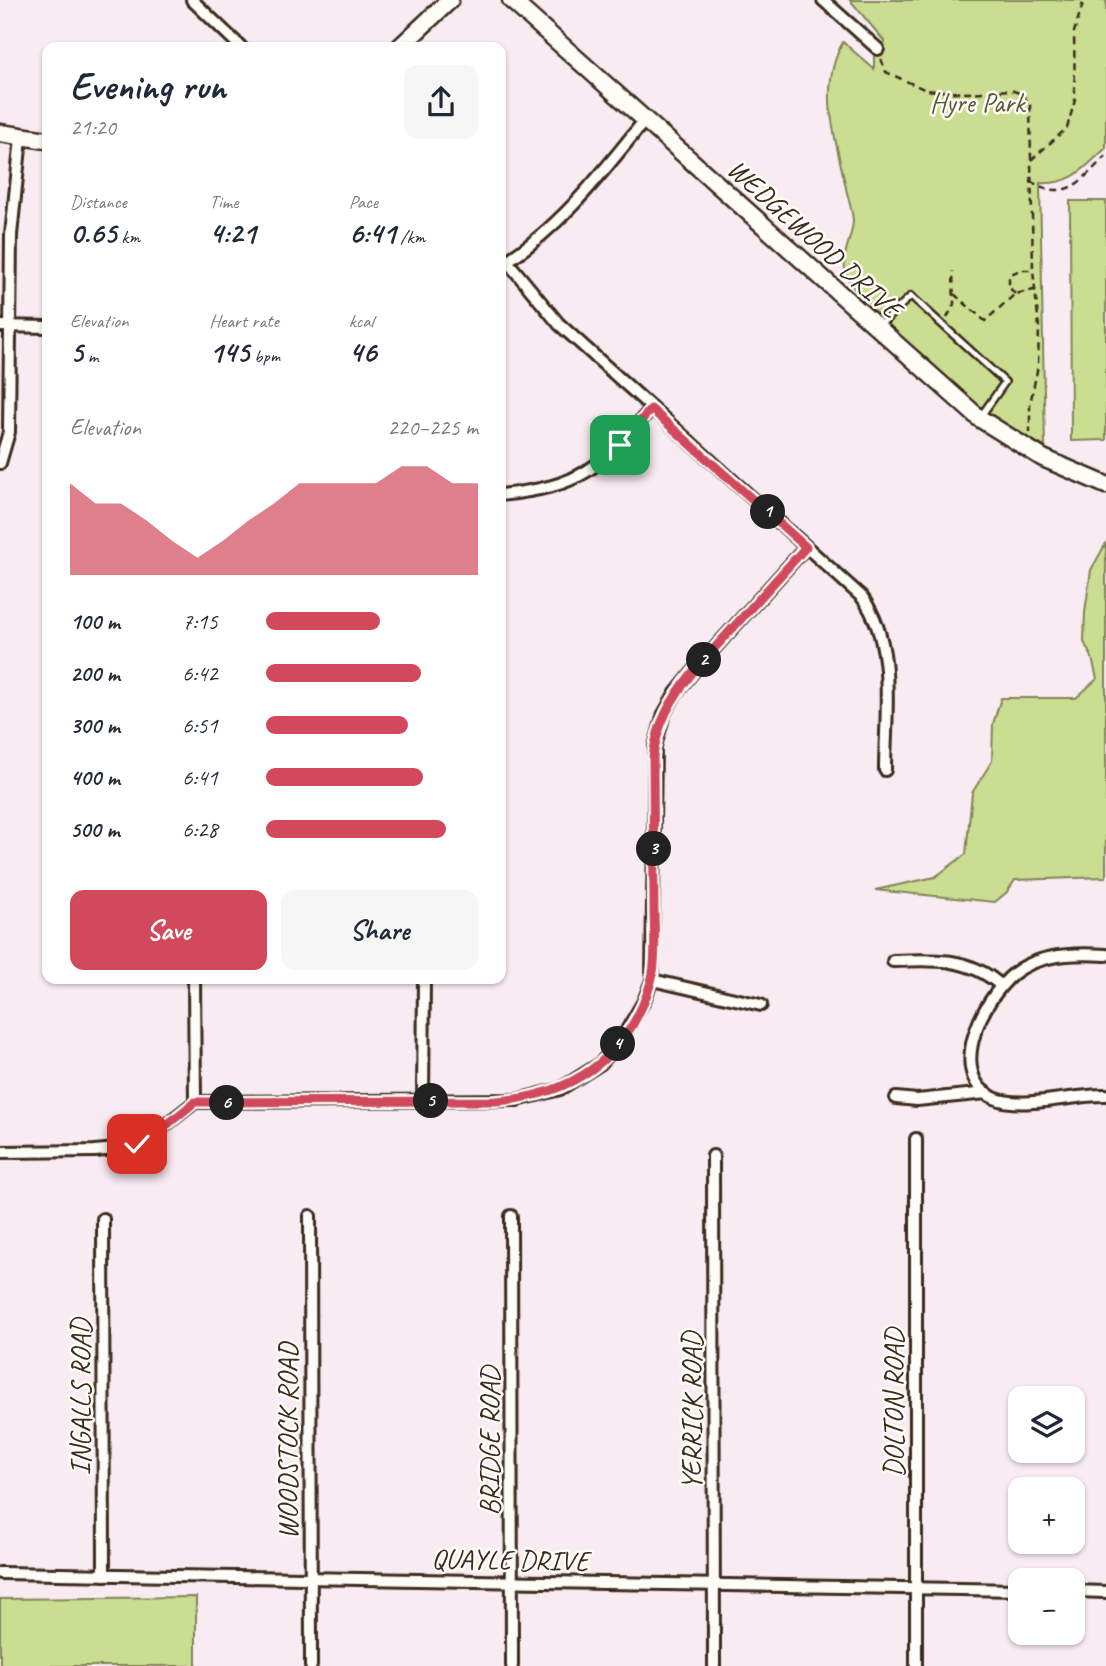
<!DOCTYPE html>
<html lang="en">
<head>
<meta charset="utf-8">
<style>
  :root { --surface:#fff; --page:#f6f6f7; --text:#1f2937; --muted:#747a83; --accent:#d1495b }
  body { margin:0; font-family:Caveat,sans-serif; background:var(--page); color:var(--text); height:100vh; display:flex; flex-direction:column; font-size:26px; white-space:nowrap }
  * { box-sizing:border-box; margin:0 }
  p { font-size:23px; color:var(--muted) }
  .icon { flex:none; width:38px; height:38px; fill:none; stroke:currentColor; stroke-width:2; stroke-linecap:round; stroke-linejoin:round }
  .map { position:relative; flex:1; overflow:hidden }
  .side { position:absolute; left:42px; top:42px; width:464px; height:942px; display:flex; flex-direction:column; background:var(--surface); border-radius:14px; box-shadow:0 2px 5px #0004 }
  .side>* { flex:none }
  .fabs { position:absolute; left:1008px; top:1386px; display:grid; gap:14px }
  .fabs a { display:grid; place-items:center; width:77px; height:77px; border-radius:14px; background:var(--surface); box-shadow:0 2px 5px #0004; font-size:35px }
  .pin { position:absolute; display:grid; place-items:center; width:60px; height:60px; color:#fff; margin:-30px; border-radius:14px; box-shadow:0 4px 10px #0006 }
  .km { position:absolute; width:35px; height:35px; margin:-18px; border-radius:50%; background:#222; color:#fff; font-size:19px; line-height:35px; text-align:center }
  .round { display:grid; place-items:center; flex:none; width:74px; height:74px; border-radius:14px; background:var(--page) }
  .overview { display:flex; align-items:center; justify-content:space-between; height:119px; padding:0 28px }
  h1 { font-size:38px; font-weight:600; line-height:52px }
  .metrics { display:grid; grid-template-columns:repeat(3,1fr); gap:10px; height:119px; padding:7px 28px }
  .metrics div { display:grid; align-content:center }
  .metrics b { font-size:30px; font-weight:600 }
  .metrics small { font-size:19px; font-weight:400 }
  .metrics p { font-size:19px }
  .chart { height:196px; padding:14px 28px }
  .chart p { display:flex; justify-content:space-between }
  .chart svg { width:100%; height:126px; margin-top:7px; fill:var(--accent); opacity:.7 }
  .button { display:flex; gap:14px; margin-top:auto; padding:14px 28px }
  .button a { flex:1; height:80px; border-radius:14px; background:var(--accent); color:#fff; font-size:28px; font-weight:600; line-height:80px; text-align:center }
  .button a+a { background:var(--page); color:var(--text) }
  ul { padding:0 28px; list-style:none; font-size:23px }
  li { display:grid; grid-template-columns:112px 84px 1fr; align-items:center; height:52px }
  li i { height:18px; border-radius:9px; background:var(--accent) }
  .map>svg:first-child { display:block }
  .green { fill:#cadd91; stroke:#828458; stroke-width:2 }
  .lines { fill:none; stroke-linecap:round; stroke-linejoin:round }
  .lane-casing { stroke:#3b2a1e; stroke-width:10 }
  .street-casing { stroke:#3b2a1e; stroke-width:16 }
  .secondary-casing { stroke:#3b2a1e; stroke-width:21 }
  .path { stroke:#3b2a1e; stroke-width:2.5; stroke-dasharray:7 5; stroke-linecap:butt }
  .lane { stroke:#fdfcf7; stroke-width:5 }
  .street { stroke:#fdfcf7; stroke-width:10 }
  .secondary { stroke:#fdfcf7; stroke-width:16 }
  .route-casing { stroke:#fff; stroke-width:14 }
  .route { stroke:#d1495b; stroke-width:9 }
  .labels { text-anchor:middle; stroke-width:5; stroke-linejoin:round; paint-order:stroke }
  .park-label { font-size:28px; fill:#5f573b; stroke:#fdfcf7 }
  .street-label { font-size:28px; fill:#3b2a1e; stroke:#fdfcf7 }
</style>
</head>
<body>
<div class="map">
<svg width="1106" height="1666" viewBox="0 0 1106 1666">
  <rect width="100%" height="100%" fill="#f9ebf2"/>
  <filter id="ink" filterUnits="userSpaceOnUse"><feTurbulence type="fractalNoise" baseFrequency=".0143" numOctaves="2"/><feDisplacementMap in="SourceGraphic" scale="14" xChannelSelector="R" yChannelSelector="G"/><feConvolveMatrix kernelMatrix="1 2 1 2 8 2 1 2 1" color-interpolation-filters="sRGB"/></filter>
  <g filter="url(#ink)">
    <g class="green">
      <path d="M850,0H1106V148C1083,169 1072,185 1040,183L1045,447C978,415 928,362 873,313V305C860,297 851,288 846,273C840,254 853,238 853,220C852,210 848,198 846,188C836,139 817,89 843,42L874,69V55L885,42Z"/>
      <polygon points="1070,201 1106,201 1106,440 1071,441"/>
      <polygon points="1106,543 1106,877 1015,880 1007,892 995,902 875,890 935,877 966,854 972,793 992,761 993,724 1001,698 1076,698 1097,679 1092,658 1084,642 1085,612 1091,570"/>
      <polygon points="196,1597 196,1666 0,1666 0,1599"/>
    </g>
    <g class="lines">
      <defs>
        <polyline id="lane" points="879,326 911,296 1005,382 981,416"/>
        <g id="street">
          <polyline points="192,0 241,47"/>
          <polyline points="823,0 878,49"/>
          <path d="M507,261L559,324L862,597C897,645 885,714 885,770"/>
          <path d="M500,265C558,231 603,172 644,121"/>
          <polyline points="0,326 47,327"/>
          <polyline points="0,463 9,432 11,235 21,138"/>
          <path d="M500,495C583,486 598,469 651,409"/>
          <path d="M1106,955C1080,953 1045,954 1022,968C987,988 942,1074 994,1098C1021,1110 1075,1094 1106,1095"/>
          <path d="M893,961C932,959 970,957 1000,985"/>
          <polyline points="194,978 195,1102"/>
          <polyline points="652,980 761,1005"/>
          <polyline points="896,1098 917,1100 987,1093"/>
          <polyline points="423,1101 424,978"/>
          <polyline points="916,1139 916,1666"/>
          <polyline points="0,1152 95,1151 126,1148 148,1139 195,1102 517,1100 560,1089 600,1064 620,1042 644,1001 652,980 655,746 664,714 676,693 693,672 806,547"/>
          <polyline points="713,1156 714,1666"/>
          <polyline points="310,1216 311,1666"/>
          <polyline points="511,1216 512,1666"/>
          <polyline points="103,1219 104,1575"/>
          <polyline points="0,1573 1020,1590"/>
          <polyline points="1073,1591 1106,1592"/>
        </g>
        <g id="secondary">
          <polyline points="511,0 979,418 1043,458 1106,485"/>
          <polyline points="400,47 450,0"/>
          <polyline points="0,133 47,140"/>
        </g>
      </defs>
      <use href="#lane" class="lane-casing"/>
      <use href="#street" class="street-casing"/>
      <use href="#secondary" class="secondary-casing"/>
      <g class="path">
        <polyline points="881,59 886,72 926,90 967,93 1011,90 1022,94 1030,105 1033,270 1039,327 1038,366 1030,404 1030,433"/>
        <polyline points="1031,160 1067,128 1075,100 1074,32 1084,0"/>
        <path d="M1030,181C1068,203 1080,181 1106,156"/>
        <polyline points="954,294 985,321 1015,294 1034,290"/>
        <polyline points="1015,294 1009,287 1009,275 1020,270 1033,270"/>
        <polyline points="947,318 954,304 953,271"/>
      </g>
      <use href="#lane" class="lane"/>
      <use href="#street" class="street"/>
      <use href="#secondary" class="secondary"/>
    </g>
  </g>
  <g class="lines" filter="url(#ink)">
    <defs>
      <path id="route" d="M137,1144L158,1132L195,1102L496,1101C572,1096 629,1057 651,982C657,960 654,930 654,907C654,857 653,807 653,757C657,723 672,698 693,672L806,547L651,409L620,445"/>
    </defs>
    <use href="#route" class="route-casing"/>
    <use href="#route" class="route"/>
  </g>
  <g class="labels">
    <g class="park-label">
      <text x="977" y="112">Hyre Park</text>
    </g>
    <g class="street-label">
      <text transform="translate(815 238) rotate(42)" y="10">WEDGEWOOD DRIVE</text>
      <text transform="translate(80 1397) rotate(-90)" y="10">INGALLS ROAD</text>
      <text transform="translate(893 1403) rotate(-90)" y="10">DOLTON ROAD</text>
      <text transform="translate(691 1411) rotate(-90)" y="10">YERRICK ROAD</text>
      <text transform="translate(287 1441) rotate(-90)" y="10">WOODSTOCK ROAD</text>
      <text transform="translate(489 1441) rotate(-90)" y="10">BRIDGE ROAD</text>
      <text transform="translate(510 1559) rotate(1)" y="10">QUAYLE DRIVE</text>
    </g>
  </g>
</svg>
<div class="fabs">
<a><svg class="icon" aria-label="layers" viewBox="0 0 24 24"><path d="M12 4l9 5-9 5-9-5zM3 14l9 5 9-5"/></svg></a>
<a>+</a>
<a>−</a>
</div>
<div class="pin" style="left:620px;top:445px;background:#1e9e55"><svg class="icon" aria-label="arrive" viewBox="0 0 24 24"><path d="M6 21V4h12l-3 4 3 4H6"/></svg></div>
<div class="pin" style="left:137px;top:1144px;background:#d93025"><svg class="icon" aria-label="check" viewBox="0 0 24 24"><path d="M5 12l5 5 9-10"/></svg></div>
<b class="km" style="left:768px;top:512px">1</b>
<b class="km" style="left:704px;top:660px">2</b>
<b class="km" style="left:654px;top:849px">3</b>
<b class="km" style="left:618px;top:1044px">4</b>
<b class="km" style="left:431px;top:1101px">5</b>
<b class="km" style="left:227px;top:1103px">6</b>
<section class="side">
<div class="overview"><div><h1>Evening run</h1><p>21:20</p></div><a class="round"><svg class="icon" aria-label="share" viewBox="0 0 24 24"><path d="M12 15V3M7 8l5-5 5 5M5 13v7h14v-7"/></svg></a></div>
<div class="metrics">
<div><p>Distance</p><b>0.65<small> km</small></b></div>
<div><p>Time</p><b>4:21</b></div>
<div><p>Pace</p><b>6:41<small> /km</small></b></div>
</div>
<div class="metrics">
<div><p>Elevation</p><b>5<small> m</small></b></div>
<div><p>Heart rate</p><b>145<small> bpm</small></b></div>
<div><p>kcal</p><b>46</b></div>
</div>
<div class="chart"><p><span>Elevation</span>220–225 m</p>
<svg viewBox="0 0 160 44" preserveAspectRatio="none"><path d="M0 44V12L10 19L20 19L30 25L40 32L50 38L60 32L70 25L80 19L90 12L100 12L110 12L120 12L130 6L140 6L150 12L160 12V44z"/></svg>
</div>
<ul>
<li><b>100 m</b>7:15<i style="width:54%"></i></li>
<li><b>200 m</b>6:42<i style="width:73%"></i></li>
<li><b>300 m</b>6:51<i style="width:67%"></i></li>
<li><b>400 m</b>6:41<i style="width:74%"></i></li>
<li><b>500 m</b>6:28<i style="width:85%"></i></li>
</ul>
<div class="button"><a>Save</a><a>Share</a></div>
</section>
</div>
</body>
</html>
